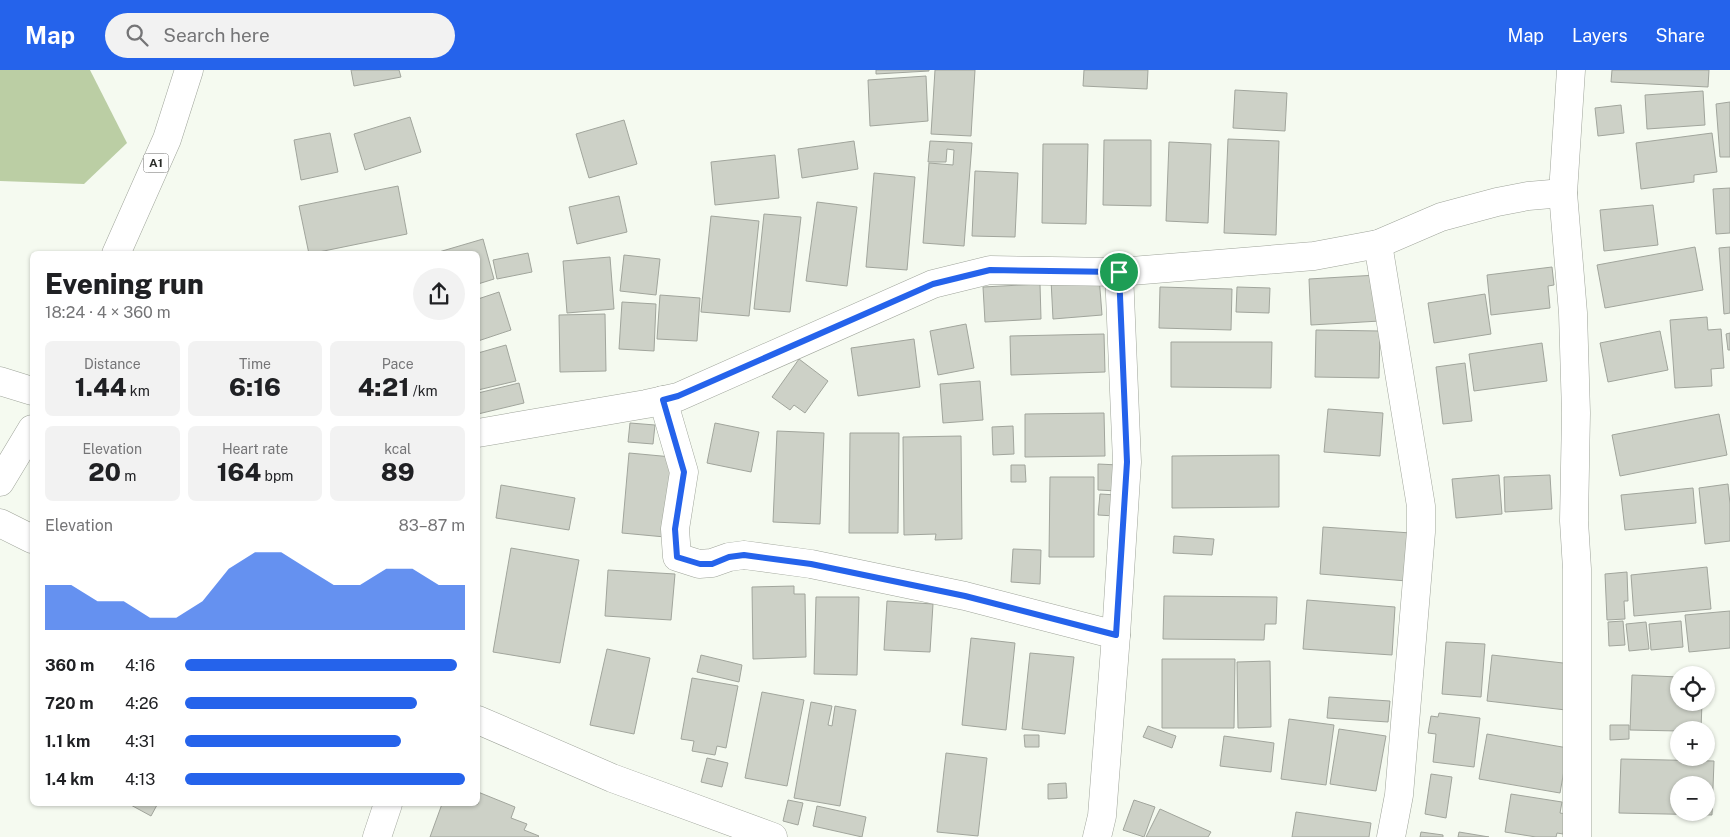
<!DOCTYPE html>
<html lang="en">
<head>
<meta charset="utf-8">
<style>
  :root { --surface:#fff; --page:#f2f2f2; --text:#202124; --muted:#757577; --accent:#2563eb }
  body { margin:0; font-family:"Public Sans",sans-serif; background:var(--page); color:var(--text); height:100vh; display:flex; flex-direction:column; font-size:19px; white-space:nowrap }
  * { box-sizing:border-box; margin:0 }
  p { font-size:16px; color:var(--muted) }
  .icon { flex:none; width:28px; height:28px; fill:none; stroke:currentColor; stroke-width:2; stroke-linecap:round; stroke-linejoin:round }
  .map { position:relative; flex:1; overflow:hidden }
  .side { position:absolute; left:30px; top:181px; width:450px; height:555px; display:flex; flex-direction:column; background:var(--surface); border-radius:8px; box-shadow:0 1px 4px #0004 }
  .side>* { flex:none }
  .fabs { position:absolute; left:1670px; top:596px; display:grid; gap:10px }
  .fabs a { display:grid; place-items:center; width:45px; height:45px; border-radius:50%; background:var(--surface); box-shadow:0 1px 4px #0004; font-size:25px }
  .pin { position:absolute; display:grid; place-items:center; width:42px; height:42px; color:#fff; margin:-21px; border:2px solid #fff; border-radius:50%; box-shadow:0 1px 5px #0007 }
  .round { display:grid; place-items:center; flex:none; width:52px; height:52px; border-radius:26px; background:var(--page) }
  .headline { display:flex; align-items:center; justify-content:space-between; height:85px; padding:0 15px }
  h1 { font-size:28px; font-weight:800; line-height:38px }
  .figures { display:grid; grid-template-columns:repeat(3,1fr); gap:8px; height:85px; padding:5px 15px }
  .figures div { display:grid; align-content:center; border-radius:8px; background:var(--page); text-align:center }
  .figures b { font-size:25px; font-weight:800 }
  .figures small { font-size:14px; font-weight:400 }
  .figures p { font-size:14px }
  .chart { height:140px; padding:10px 15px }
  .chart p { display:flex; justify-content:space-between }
  .chart svg { width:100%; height:90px; margin-top:5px; fill:var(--accent); opacity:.7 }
  ul { padding:0 15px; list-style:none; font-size:16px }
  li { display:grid; grid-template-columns:80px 60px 1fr; align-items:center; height:38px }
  li i { height:12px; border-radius:6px; background:var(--accent) }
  header { display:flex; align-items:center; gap:30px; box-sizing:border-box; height:70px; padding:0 25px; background:var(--accent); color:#fff }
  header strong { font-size:24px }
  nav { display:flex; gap:28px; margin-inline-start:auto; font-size:18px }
  .search { width:350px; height:45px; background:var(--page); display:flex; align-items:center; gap:12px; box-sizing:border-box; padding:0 18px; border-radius:28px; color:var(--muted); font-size:19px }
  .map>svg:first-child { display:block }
  .green { fill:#bbcea4 }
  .building { fill:#cdd1c7; stroke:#a1a59c; fill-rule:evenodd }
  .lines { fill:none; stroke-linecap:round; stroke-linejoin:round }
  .street-casing { stroke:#9fa49a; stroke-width:29 }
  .highway-casing { stroke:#9fa49a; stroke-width:29 }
  .street { stroke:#fff; stroke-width:28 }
  .highway { stroke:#fff; stroke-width:28 }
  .route-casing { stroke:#fff; stroke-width:10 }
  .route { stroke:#2563eb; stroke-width:6 }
  .labels { text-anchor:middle; stroke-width:4.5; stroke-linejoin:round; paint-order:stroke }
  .shield { fill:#fff; stroke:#6a6b68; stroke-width:1 }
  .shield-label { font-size:12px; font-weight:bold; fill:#2a2c28 }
</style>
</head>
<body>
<header>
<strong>Map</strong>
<div class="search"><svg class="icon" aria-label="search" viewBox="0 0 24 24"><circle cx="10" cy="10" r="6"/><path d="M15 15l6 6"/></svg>Search here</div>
<nav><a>Map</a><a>Layers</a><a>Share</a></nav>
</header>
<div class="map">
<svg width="1730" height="767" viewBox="0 0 1730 767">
  <rect width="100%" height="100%" fill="#f5faf0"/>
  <polygon class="green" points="0,0 90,0 127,73 84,114 0,111"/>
  <g class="building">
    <polygon points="351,0 399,0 401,7 354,16"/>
    <polygon points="876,0 929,0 929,1 876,4"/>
    <polygon points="935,0 975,0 971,66 931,64"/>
    <polygon points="1084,0 1148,0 1147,19 1083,16"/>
    <polygon points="1612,0 1709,0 1708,17 1611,12"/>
    <polygon points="926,6 928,51 870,56 868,10"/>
    <polygon points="1235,20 1287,23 1285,61 1233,58"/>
    <polygon points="1703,21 1705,55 1647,59 1645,25"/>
    <polygon points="1730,32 1730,87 1720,87 1716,34"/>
    <polygon points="1621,35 1624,63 1598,66 1595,38"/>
    <polygon points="410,47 421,82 365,100 354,64"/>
    <polygon points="624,50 637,94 589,108 576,64"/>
    <polygon points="330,63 338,102 301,110 294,70"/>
    <polygon points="1712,63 1717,102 1694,105 1694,112 1641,119 1636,73"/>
    <polygon points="1228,69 1279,71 1276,165 1224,163"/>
    <polygon points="1104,70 1151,70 1151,136 1103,135"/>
    <polygon points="854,71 858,99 802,108 798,79"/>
    <polygon points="930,71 972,73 964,176 923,173 929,93 953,95 954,80 947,79 946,92 928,92"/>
    <polygon points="1169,72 1211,74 1208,153 1166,151"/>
    <polygon points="1043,74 1088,74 1086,154 1042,153"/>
    <polygon points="775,85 779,128 715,135 711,92"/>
    <polygon points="975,101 1018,103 1015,167 972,166"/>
    <polygon points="874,103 915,107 907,200 866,197"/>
    <polygon points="398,116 407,164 309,184 299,136"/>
    <polygon points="1730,118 1730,163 1716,164 1713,119"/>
    <polygon points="619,126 627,162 577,174 569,137"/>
    <polygon points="817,132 857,137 847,216 806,211"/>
    <polygon points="1653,135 1658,175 1604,181 1600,140"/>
    <polygon points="764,144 801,147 790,242 754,239"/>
    <polygon points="711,146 759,151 749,246 701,242"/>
    <polygon points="483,169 494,209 478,214 478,184 432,184"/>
    <polygon points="1695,177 1703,220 1605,238 1597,195"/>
    <polygon points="1730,177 1730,243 1724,244 1719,178"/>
    <polygon points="528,183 532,202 497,209 493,190"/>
    <polygon points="624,185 660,189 656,225 620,221"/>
    <polygon points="610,187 614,239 567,243 563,191"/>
    <polygon points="1552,197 1554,215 1548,216 1550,238 1491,245 1487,205"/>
    <polygon points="1377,205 1380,251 1311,255 1309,209"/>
    <polygon points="1099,206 1102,245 1053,249 1051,210"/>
    <polygon points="1040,214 1041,249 985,252 983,217"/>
    <polygon points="1160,217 1232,219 1231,260 1159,258"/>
    <polygon points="1237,217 1270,218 1269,243 1236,242"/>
    <polygon points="499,222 511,260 478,271 478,229"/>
    <polygon points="1485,224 1491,264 1434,273 1428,233"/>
    <polygon points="660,225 700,228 697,271 657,269"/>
    <polygon points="622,232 656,234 654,281 619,279"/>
    <polygon points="605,244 606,301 560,302 559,245"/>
    <polygon points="1707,247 1708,260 1721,259 1724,298 1711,299 1712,316 1675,318 1670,250"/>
    <polygon points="966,254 974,298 938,305 930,261"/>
    <polygon points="1316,260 1380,261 1379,308 1315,307"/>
    <polygon points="1660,261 1668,300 1608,312 1600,273"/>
    <polygon points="1730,263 1730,280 1728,280 1726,264"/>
    <polygon points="1104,264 1105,302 1011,305 1010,266"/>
    <polygon points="914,269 920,317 858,326 851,278"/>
    <polygon points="1171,272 1272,272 1271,318 1171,317"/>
    <polygon points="1542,273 1547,311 1474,321 1469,284"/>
    <polygon points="506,275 516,311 478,320 478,283"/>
    <polygon points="799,289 828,311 805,343 794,335 790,340 772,327"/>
    <polygon points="1465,293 1472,351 1443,354 1436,297"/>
    <polygon points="980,311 983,350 943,353 940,314"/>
    <polygon points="519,313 524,333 478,344 478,323"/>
    <polygon points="1328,339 1383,343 1380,386 1324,382"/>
    <polygon points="1104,343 1105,386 1025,387 1025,344"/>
    <polygon points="1719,344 1727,385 1620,406 1612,365"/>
    <polygon points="630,353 655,355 653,374 628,372"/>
    <polygon points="715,353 759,362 751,402 707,393"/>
    <polygon points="1013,356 1014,384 993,385 992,357"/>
    <polygon points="777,361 824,363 820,454 773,452"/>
    <polygon points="850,363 899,363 898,463 849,463"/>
    <polygon points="961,366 962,469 935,470 936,464 904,465 903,367"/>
    <polygon points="629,383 672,387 665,467 622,463"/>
    <polygon points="1279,385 1279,437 1172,438 1172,386"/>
    <polygon points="1098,394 1119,395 1118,421 1098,420"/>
    <polygon points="1011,395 1025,395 1026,412 1011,412"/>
    <polygon points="1499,405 1502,444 1456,448 1452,409"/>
    <polygon points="1550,405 1552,439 1505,442 1504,407"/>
    <polygon points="1050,407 1094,407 1094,487 1049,487"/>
    <polygon points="1728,414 1730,434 1730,471 1705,474 1699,418"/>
    <polygon points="501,415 575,428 569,460 496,448"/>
    <polygon points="1693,418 1696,453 1625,460 1621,425"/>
    <polygon points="1100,424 1117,425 1115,446 1098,445"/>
    <polygon points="1323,457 1411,463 1407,511 1320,504"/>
    <polygon points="1174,466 1214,469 1212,485 1173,483"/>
    <polygon points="511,478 579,490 560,593 493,582"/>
    <polygon points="1013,479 1041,480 1040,514 1011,512"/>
    <polygon points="1707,497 1711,539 1634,546 1631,505"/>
    <polygon points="608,500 675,504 671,550 605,546"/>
    <polygon points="1627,502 1628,531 1624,531 1625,549 1607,550 1605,504"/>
    <polygon points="794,516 794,524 805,524 806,587 753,589 752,517"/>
    <polygon points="1164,526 1277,527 1276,554 1265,554 1264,570 1163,569"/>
    <polygon points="816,527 859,527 857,605 814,604"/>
    <polygon points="1307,530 1395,537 1392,585 1303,579"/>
    <polygon points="887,531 933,534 930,582 884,580"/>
    <polygon points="1730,541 1730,578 1689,582 1685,545"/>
    <polygon points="1623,551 1625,575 1609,576 1608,552"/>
    <polygon points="1681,551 1683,577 1651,580 1649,554"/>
    <polygon points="1646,552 1649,579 1629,581 1626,554"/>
    <polygon points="971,568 1015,573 1006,660 962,655"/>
    <polygon points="1446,572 1485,574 1481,627 1442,624"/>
    <polygon points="607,579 650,588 634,664 590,655"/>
    <polygon points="1030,583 1074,587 1065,664 1022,659"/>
    <polygon points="701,585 742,595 739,612 697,602"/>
    <polygon points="1492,585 1572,594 1566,640 1487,631"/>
    <polygon points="1162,589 1235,589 1234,658 1162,658"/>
    <polygon points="1270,591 1271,657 1238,658 1237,592"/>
    <polygon points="1632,605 1679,607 1679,632 1702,632 1701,660 1679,660 1679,661 1630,660"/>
    <polygon points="692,608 738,616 726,678 717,676 715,685 692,681 694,671 681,669"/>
    <polygon points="762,622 804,630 787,716 745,708"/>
    <polygon points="1329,627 1390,631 1388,652 1327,648"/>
    <polygon points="811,632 832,636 828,655 832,656 835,636 856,640 840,736 794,728"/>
    <polygon points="1439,643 1480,648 1474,697 1433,692 1436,664 1428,663 1431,646 1438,647"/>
    <polygon points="1289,649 1334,655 1326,715 1281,709"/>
    <polygon points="1610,655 1629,655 1629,669 1610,670"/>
    <polygon points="1148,656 1176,666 1172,678 1143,667"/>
    <polygon points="1339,659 1386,666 1376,721 1330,714"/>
    <polygon points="1487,664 1568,678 1560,723 1479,709"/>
    <polygon points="1024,665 1039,665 1039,677 1025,677"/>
    <polygon points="1224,666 1274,673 1271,702 1220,696"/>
    <polygon points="946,683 987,688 978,766 937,762"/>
    <polygon points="707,688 728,693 722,717 701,712"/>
    <path d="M1621,689L1714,691L1712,745L1619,743ZM1679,715H1706V742H1679Z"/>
    <polygon points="1431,704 1452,707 1446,748 1425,744"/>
    <polygon points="1066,713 1067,728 1048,729 1048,714"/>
    <polygon points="478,722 515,737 511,748 527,754 524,760 539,766 538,767 430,767 442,734 478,734"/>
    <polygon points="1511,724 1562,732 1560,743 1566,744 1563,764 1557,763 1556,767 1536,767 1505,762"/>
    <polygon points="788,730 803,733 798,755 783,751"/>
    <polygon points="1134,730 1155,737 1144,767 1123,760"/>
    <polygon points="129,734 155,734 157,735 151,746"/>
    <polygon points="817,736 866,747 862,767 813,756"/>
    <polygon points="1160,739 1211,762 1208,767 1146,767"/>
    <polygon points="1296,742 1371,753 1369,767 1292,767"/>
    <polygon points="1421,762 1443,765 1443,767 1420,767"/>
    <polygon points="1459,762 1489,767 1458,767"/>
  </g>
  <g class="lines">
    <defs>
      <g id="street">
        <polyline points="1571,0 1563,123 1573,243 1576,343 1574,451 1577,499 1577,767"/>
        <polyline points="1378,174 1421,436 1421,462 1399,725 1391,767"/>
        <polyline points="0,311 32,321"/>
        <polyline points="663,330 684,402 675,459 677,487 699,494 712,493 729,487 744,485 811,494 965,526 1116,565"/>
        <polyline points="478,363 646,334 678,327 933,214 990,200 1119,202 1314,186 1378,174 1441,147 1497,132 1528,126 1563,123"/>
        <polyline points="0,453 32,469"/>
        <polyline points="478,650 612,708 773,767"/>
        <polyline points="377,767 388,734"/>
        <polyline points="1097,767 1102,746 1116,565 1127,392 1119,202"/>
      </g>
      <g id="highway">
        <polyline points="116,184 167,69 189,0"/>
        <polyline points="0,412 32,359"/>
      </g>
    </defs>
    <use href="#street" class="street-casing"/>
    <use href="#highway" class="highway-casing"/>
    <use href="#street" class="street"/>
    <use href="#highway" class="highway"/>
  </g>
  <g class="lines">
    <defs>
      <polygon id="route" points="990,200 1119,202 1127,392 1116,565 965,526 811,494 744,485 729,487 712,494 700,494 677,487 675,459 684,402 663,330 678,326 933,214"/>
    </defs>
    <use href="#route" class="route-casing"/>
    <use href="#route" class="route"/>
  </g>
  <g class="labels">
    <rect class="shield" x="143.5" y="83.5" width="25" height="19" rx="4"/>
    <g class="shield-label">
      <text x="156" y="97">A1</text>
    </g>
  </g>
</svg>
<div class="fabs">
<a><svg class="icon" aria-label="locate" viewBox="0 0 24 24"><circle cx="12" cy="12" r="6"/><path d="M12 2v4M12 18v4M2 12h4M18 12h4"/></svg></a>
<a>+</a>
<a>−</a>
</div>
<div class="pin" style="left:1119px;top:202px;background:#1e9e55"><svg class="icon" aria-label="arrive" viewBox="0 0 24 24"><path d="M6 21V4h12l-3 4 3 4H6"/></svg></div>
<section class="side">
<div class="headline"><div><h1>Evening run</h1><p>18:24 · 4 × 360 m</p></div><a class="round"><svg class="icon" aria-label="share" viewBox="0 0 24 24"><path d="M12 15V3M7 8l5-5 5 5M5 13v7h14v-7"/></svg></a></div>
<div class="figures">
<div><p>Distance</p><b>1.44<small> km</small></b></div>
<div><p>Time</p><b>6:16</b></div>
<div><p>Pace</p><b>4:21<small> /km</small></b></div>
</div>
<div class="figures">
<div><p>Elevation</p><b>20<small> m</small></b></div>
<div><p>Heart rate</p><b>164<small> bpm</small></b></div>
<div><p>kcal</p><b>89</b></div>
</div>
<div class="chart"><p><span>Elevation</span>83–87 m</p>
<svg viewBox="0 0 160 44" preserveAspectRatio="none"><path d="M0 44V22L10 22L20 30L30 30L40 38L50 38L60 30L70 14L80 6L90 6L100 14L110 22L120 22L130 14L140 14L150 22L160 22V44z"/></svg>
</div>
<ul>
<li><b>360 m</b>4:16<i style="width:97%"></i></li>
<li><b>720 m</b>4:26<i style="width:83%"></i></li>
<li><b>1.1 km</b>4:31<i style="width:77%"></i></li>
<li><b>1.4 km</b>4:13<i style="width:100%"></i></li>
</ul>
</section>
</div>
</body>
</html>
